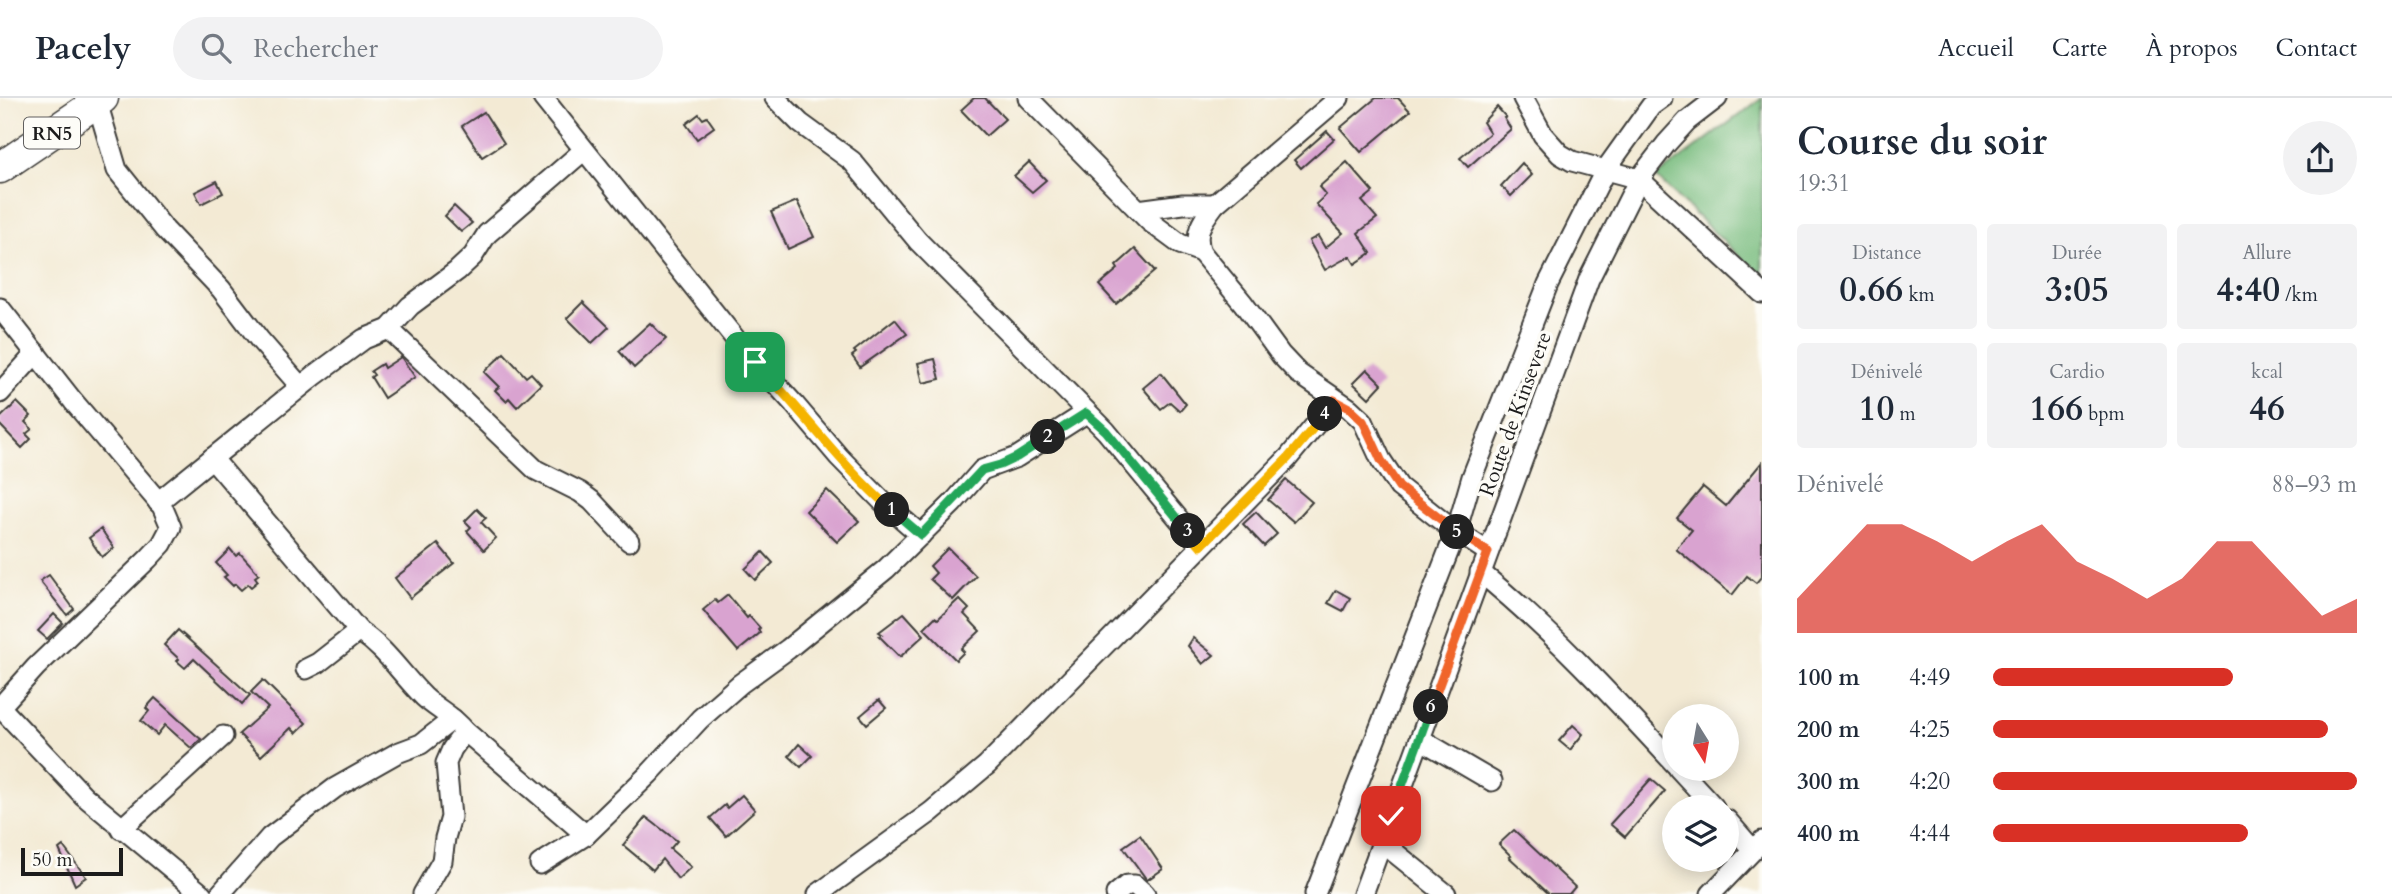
<!DOCTYPE html>
<html lang="fr">
<head>
<meta charset="utf-8">
<style>
  :root { --surface:#fff; --page:#f2f2f3; --text:#1f2937; --muted:#747a83; --line:#e0e1e3; --accent:#d93025 }
  body { margin:0; font-family:Cardo,serif; background:var(--page); color:var(--text); height:100vh; display:flex; flex-direction:column; font-size:26px; white-space:nowrap }
  * { box-sizing:border-box; margin:0 }
  p { font-size:23px; color:var(--muted) }
  .icon { flex:none; width:38px; height:38px; fill:none; stroke:currentColor; stroke-width:2; stroke-linecap:round; stroke-linejoin:round }
  .map { position:relative; flex:1; overflow:hidden }
  .side { display:flex; flex-direction:column; background:var(--surface); width:630px }
  .side>* { flex:none }
  .needle { width:46px; rotate:169deg }
  .buttons { position:absolute; left:1662px; top:606px; display:grid; gap:14px }
  .buttons a { display:grid; place-items:center; width:77px; height:77px; border-radius:50%; background:var(--surface); box-shadow:0 4px 18px #0003; font-size:35px }
  .scale { position:absolute; left:21px; bottom:18px; width:102px; box-sizing:border-box; padding-left:7px; border:4px solid #1c1c1c; border-top:0; font-size:19px; line-height:24px; white-space:nowrap; color:#1c1c1c; -webkit-text-stroke:5px #fdfcf7; paint-order:stroke }
  .pin { position:absolute; display:grid; place-items:center; width:60px; height:60px; color:#fff; margin:-30px; border-radius:14px; box-shadow:0 4px 10px #0006 }
  .km { position:absolute; width:35px; height:35px; margin:-18px; border-radius:50%; background:#222; color:#fff; font-size:19px; line-height:35px; text-align:center }
  .round { display:grid; place-items:center; flex:none; width:74px; height:74px; border-radius:37px; background:var(--page) }
  .overview { display:flex; align-items:center; justify-content:space-between; height:119px; padding:0 35px }
  h1 { font-size:38px; font-weight:800; line-height:52px }
  .figures { display:grid; grid-template-columns:repeat(3,1fr); gap:10px; height:119px; padding:7px 35px }
  .figures div { display:grid; align-content:center; border-radius:7px; background:var(--page); text-align:center }
  .figures b { font-size:35px; font-weight:800 }
  .figures small { font-size:19px; font-weight:400 }
  .figures p { font-size:19px }
  .chart { height:196px; padding:14px 35px }
  .chart p { display:flex; justify-content:space-between }
  .chart svg { width:100%; height:126px; margin-top:7px; fill:var(--accent); opacity:.7 }
  ul { padding:0 35px; list-style:none; font-size:23px }
  li { display:grid; grid-template-columns:112px 84px 1fr; align-items:center; height:52px }
  li i { height:18px; border-radius:9px; background:var(--accent) }
  header { display:flex; align-items:center; gap:42px; box-sizing:border-box; height:98px; padding:0 35px; background:var(--surface); border-bottom:2px solid var(--line) }
  header strong { font-size:33px }
  nav { display:flex; gap:38px; margin-inline-start:auto; font-size:24px }
  .search { width:490px; height:63px; background:var(--page); display:flex; align-items:center; gap:18px; box-sizing:border-box; padding:0 24px; border-radius:38px; color:var(--muted); font-size:26px }
  main { display:flex; flex:1; min-height:0 }
  .map>svg:first-child { display:block }
  .forest { fill:#7abd80; stroke:#4b6c4e; stroke-width:2 }
  .building { fill:#d9a3d0 }
  .lines { fill:none; stroke-linecap:round; stroke-linejoin:round }
  .minor-casing { stroke:#3c3b38; stroke-width:23 }
  .highway-casing { stroke:#3c3b38; stroke-width:33 }
  .minor { stroke:#fff; stroke-width:19 }
  .highway { stroke:#fff; stroke-width:30 }
  .split-1-casing { stroke:#fff; stroke-width:14 }
  .split-2-casing { stroke:#fff; stroke-width:14 }
  .split-3-casing { stroke:#fff; stroke-width:14 }
  .split-4-casing { stroke:#fff; stroke-width:14 }
  .split-5-casing { stroke:#fff; stroke-width:14 }
  .split-6-casing { stroke:#fff; stroke-width:14 }
  .split-7-casing { stroke:#fff; stroke-width:14 }
  .split-1 { stroke:#f5b400; stroke-width:9 }
  .split-2 { stroke:#22a559; stroke-width:9 }
  .split-3 { stroke:#22a559; stroke-width:9 }
  .split-4 { stroke:#f5b400; stroke-width:9 }
  .split-5 { stroke:#f0652b; stroke-width:9 }
  .split-6 { stroke:#f0652b; stroke-width:9 }
  .split-7 { stroke:#22a559; stroke-width:9 }
  .labels { text-anchor:middle; stroke-width:7; stroke-linejoin:round; paint-order:stroke }
  .shield { fill:#fdfcf7; stroke:#605f5e; stroke-width:2 }
  .shield-label { font-size:19px; font-weight:bold; fill:#1c1c1c }
  .street-label { font-size:21px; fill:#1c1c1c; stroke:#fdfcf7 }
</style>
</head>
<body>
<header>
<strong>Pacely</strong>
<div class="search"><svg class="icon" aria-label="search" viewBox="0 0 24 24"><circle cx="10" cy="10" r="6"/><path d="M15 15l6 6"/></svg>Rechercher</div>
<nav><a>Accueil</a><a>Carte</a><a>À propos</a><a>Contact</a></nav>
</header>
<main>
<div class="map">
<svg width="1762" height="796" viewBox="0 0 1762 796">
  <rect width="100%" height="100%" fill="#fdfcf7"/>
  <filter id="ink" filterUnits="userSpaceOnUse"><feTurbulence type="fractalNoise" baseFrequency=".0143" numOctaves="2"/><feDisplacementMap in="SourceGraphic" scale="14" xChannelSelector="R" yChannelSelector="G"/><feConvolveMatrix kernelMatrix="1 2 1 2 8 2 1 2 1" color-interpolation-filters="sRGB"/></filter>
  <filter id="wash" filterUnits="userSpaceOnUse"><feTurbulence type="fractalNoise" baseFrequency=".00686" numOctaves="4" result="noise"/><feDisplacementMap in="SourceGraphic" scale="28" xChannelSelector="R" yChannelSelector="G"/><feGaussianBlur stdDeviation="1.57" result="paint"/><feColorMatrix in="noise" values="0 0 0 0 0 0 0 0 0 0 0 0 0 0 0 0 0 1.4 0 .05"/><feComposite in="paint" operator="in"/></filter>
  <g filter="url(#wash)">
    <rect width="100%" height="100%" fill="#f3ead4"/>
    <polygon class="forest" points="1762,0 1762,180 1656,79"/>
    <g id="blocks">
      <g class="building">
        <polygon points="974,0 985,0 1005,21 986,38 961,12"/>
        <polygon points="1376,0 1398,0 1410,13 1361,54 1340,30"/>
        <polygon points="1497,9 1506,19 1504,20 1511,31 1468,69 1460,60 1490,35 1483,24"/>
        <polygon points="484,14 504,45 482,59 462,28"/>
        <polygon points="699,16 703,21 707,19 714,29 697,41 686,26"/>
        <polygon points="1327,33 1334,41 1301,70 1294,62"/>
        <polygon points="1029,64 1046,82 1032,94 1014,78"/>
        <polygon points="1347,64 1373,94 1362,103 1377,120 1358,135 1371,155 1355,166 1350,158 1325,172 1309,143 1318,138 1325,150 1343,135 1316,106 1326,97 1319,89"/>
        <polygon points="1522,65 1532,77 1511,98 1501,88"/>
        <polygon points="217,83 223,95 201,106 195,94"/>
        <polygon points="797,103 814,139 788,151 771,114"/>
        <polygon points="454,108 472,125 461,134 445,118"/>
        <polygon points="1135,151 1155,173 1116,206 1099,187 1118,171 1116,168"/>
        <polygon points="583,204 609,229 592,245 567,220"/>
        <polygon points="895,221 907,236 860,269 852,258 856,255 854,253"/>
        <polygon points="650,225 666,241 634,270 619,253"/>
        <polygon points="504,255 526,279 531,275 541,286 517,309 509,300 506,303 495,292 499,289 484,274"/>
        <polygon points="401,259 415,279 384,300 371,279 374,277 371,273 382,266 384,270"/>
        <polygon points="935,261 940,281 923,285 918,265"/>
        <polygon points="1367,271 1382,286 1369,300 1353,285"/>
        <polygon points="1161,275 1186,306 1180,313 1170,304 1161,311 1143,290"/>
        <polygon points="17,304 31,318 25,324 32,331 26,336 31,341 22,350 0,327 0,320"/>
        <polygon points="1762,364 1762,478 1756,485 1747,478 1732,497 1676,451 1692,432 1677,420 1703,389 1726,408"/>
        <polygon points="1286,382 1312,404 1294,424 1268,402"/>
        <polygon points="827,392 859,423 837,444 806,413"/>
        <polygon points="477,411 486,420 481,424 496,440 484,452 467,433 471,429 465,423"/>
        <polygon points="1256,414 1277,436 1264,448 1243,426"/>
        <polygon points="101,431 114,450 102,459 89,440"/>
        <polygon points="438,446 454,465 410,500 395,480"/>
        <polygon points="948,450 976,478 953,502 930,481 936,475 930,468"/>
        <polygon points="230,451 236,458 240,455 259,476 255,479 258,483 251,489 248,486 241,492 235,486 233,488 224,479 227,477 216,465"/>
        <polygon points="763,454 773,465 755,482 745,471"/>
        <polygon points="49,477 74,511 67,517 40,483"/>
        <polygon points="1336,492 1350,500 1343,513 1328,505"/>
        <polygon points="728,497 747,520 749,518 760,530 758,532 760,535 738,553 703,512 715,502 718,505"/>
        <polygon points="959,501 969,511 964,516 980,533 961,551 964,554 956,562 924,530 935,519 938,521"/>
        <polygon points="904,515 924,537 900,559 879,538 882,536 879,534"/>
        <polygon points="54,516 63,525 47,541 38,533"/>
        <polygon points="178,532 250,597 242,606 194,561 185,570 177,563 179,561 164,547"/>
        <polygon points="1193,540 1214,557 1203,566 1188,548"/>
        <polygon points="263,582 306,625 296,635 291,630 261,658 239,636 268,610 251,594"/>
        <polygon points="155,600 197,638 201,641 191,650 165,627 157,637 141,623 149,613 146,610"/>
        <polygon points="879,602 886,610 867,626 860,618"/>
        <polygon points="1573,627 1583,636 1570,652 1559,643"/>
        <polygon points="799,646 812,658 801,669 789,658"/>
        <polygon points="1651,681 1665,693 1625,739 1610,726"/>
        <polygon points="742,697 755,712 726,738 710,720 725,707 727,710"/>
        <polygon points="646,719 677,743 670,751 691,769 678,781 662,761 653,772 623,747"/>
        <polygon points="1514,732 1575,789 1569,796 1549,796 1509,759 1511,758 1499,746"/>
        <polygon points="1140,737 1163,771 1147,782 1123,749"/>
        <polygon points="63,748 86,779 75,787 59,751"/>
      </g>
    </g>
  </g>
  <g filter="url(#ink)">
    <use href="#blocks" fill-opacity="0" stroke="#3c3b38" stroke-width="2"/>
    <g class="lines">
      <defs>
        <g id="minor">
          <polyline points="543,0 737,243 794,306 839,359 885,406 921,437"/>
          <polyline points="775,0 800,25 852,63 918,143 1106,333 1201,448"/>
          <polyline points="1028,0 1149,123 1180,146 1201,154"/>
          <path d="M1339,0L1215,106C1203,122 1193,134 1201,154L1243,205L1281,257L1298,275L1349,310L1363,323L1381,362L1399,389L1448,428L1488,454"/>
          <polyline points="1523,0 1543,37 1560,56 1572,63 1639,81 1762,195"/>
          <polyline points="97,4 117,72 165,132 221,191 259,241 300,288"/>
          <polyline points="1138,112 1183,106 1215,106"/>
          <polyline points="0,210 73,303 162,408 171,429 162,446 148,461 36,569 0,609"/>
          <polyline points="389,231 536,372 580,394 592,403 629,443"/>
          <polyline points="0,295 36,255"/>
          <polyline points="212,360 359,533 318,565 306,571"/>
          <polyline points="158,404 314,278 364,241 389,231 410,208 457,173 473,158 487,136 583,53"/>
          <path d="M1480,474C1551,532 1613,599 1675,666"/>
          <path d="M359,533C386,551 401,576 424,599C438,612 452,617 465,633L586,737"/>
          <polyline points="0,609 84,698 202,796"/>
          <polyline points="1420,641 1492,683"/>
          <polyline points="1678,670 1714,709"/>
          <polyline points="1727,722 1752,751"/>
          <polyline points="121,731 223,638"/>
          <polyline points="1387,733 1394,754 1446,796"/>
          <polyline points="540,766 586,737 649,676 700,621 740,586 788,551 886,471 953,405 982,372 1017,359 1086,315"/>
          <polyline points="220,796 270,739 294,721 335,690 397,655 421,646 453,621"/>
          <polyline points="423,796 442,763 445,740 451,719 446,665 452,651 465,633"/>
          <polyline points="818,796 931,714 987,667 1288,360 1321,320 1334,302"/>
          <polyline points="1116,796 1127,787 1135,787 1145,796"/>
          <polyline points="1315,796 1456,434 1472,379 1548,186 1606,71 1651,8 1662,0"/>
          <polyline points="1363,796 1589,181 1639,81 1666,46 1687,23 1717,0"/>
          <polyline points="1711,796 1762,743"/>
        </g>
        <polyline id="highway" points="0,70 103,0"/>
      </defs>
      <use href="#minor" class="minor-casing"/>
      <use href="#highway" class="highway-casing"/>
      <use href="#minor" class="minor"/>
      <use href="#highway" class="highway"/>
    </g>
  </g>
  <g class="lines" filter="url(#ink)">
    <defs>
      <path id="split-1" d="M755,264C802,312 841,368 892,412"/>
      <polyline id="split-2" points="892,412 921,437 982,372 1000,367 1017,359 1048,339"/>
      <polyline id="split-3" points="1048,339 1086,315 1106,333 1188,433"/>
      <polyline id="split-4" points="1188,433 1201,448 1288,360 1325,316"/>
      <polyline id="split-5" points="1325,316 1334,302 1349,310 1363,323 1381,362 1399,389 1457,434"/>
      <polyline id="split-6" points="1431,609 1488,454 1457,434"/>
      <polyline id="split-7" points="1391,718 1431,609"/>
    </defs>
    <use href="#split-1" class="split-1-casing"/>
    <use href="#split-2" class="split-2-casing"/>
    <use href="#split-3" class="split-3-casing"/>
    <use href="#split-4" class="split-4-casing"/>
    <use href="#split-5" class="split-5-casing"/>
    <use href="#split-6" class="split-6-casing"/>
    <use href="#split-7" class="split-7-casing"/>
    <use href="#split-1" class="split-1"/>
    <use href="#split-2" class="split-2"/>
    <use href="#split-3" class="split-3"/>
    <use href="#split-4" class="split-4"/>
    <use href="#split-5" class="split-5"/>
    <use href="#split-6" class="split-6"/>
    <use href="#split-7" class="split-7"/>
  </g>
  <g class="labels">
    <rect class="shield" x="24" y="19.5" width="56" height="31" rx="5"/>
    <g class="shield-label">
      <text x="52" y="42">RN5</text>
    </g>
    <g class="street-label">
      <text transform="translate(1515 316) rotate(-70)" y="7">Route de Kinsevere</text>
    </g>
  </g>
</svg>
<div class="buttons">
<a><svg class="needle" viewBox="-14 -14 28 28"><path d="M0-13l5 13h-10z" fill="#e53935"/><path d="M0 13l5-13h-10z" fill="#747a83"/></svg></a>
<a><svg class="icon" aria-label="layers" viewBox="0 0 24 24"><path d="M12 4l9 5-9 5-9-5zM3 14l9 5 9-5"/></svg></a>
</div>
<div class="scale">50 m</div>
<div class="pin" style="left:755px;top:264px;background:#1e9e55"><svg class="icon" aria-label="arrive" viewBox="0 0 24 24"><path d="M6 21V4h12l-3 4 3 4H6"/></svg></div>
<div class="pin" style="left:1391px;top:718px;background:#d93025"><svg class="icon" aria-label="check" viewBox="0 0 24 24"><path d="M5 12l5 5 9-10"/></svg></div>
<b class="km" style="left:892px;top:412px">1</b>
<b class="km" style="left:1048px;top:339px">2</b>
<b class="km" style="left:1188px;top:433px">3</b>
<b class="km" style="left:1325px;top:316px">4</b>
<b class="km" style="left:1457px;top:434px">5</b>
<b class="km" style="left:1431px;top:609px">6</b>
</div>
<section class="side">
<div class="overview"><div><h1>Course du soir</h1><p>19:31</p></div><a class="round"><svg class="icon" aria-label="share" viewBox="0 0 24 24"><path d="M12 15V3M7 8l5-5 5 5M5 13v7h14v-7"/></svg></a></div>
<div class="figures">
<div><p>Distance</p><b>0.66<small> km</small></b></div>
<div><p>Durée</p><b>3:05</b></div>
<div><p>Allure</p><b>4:40<small> /km</small></b></div>
</div>
<div class="figures">
<div><p>Dénivelé</p><b>10<small> m</small></b></div>
<div><p>Cardio</p><b>166<small> bpm</small></b></div>
<div><p>kcal</p><b>46</b></div>
</div>
<div class="chart"><p><span>Dénivelé</span>88–93 m</p>
<svg viewBox="0 0 160 44" preserveAspectRatio="none"><path d="M0 44V32L10 19L20 6L30 6L40 12L50 19L60 12L70 6L80 19L90 25L100 32L110 25L120 12L130 12L140 25L150 38L160 32V44z"/></svg>
</div>
<ul>
<li><b>100 m</b>4:49<i style="width:66%"></i></li>
<li><b>200 m</b>4:25<i style="width:92%"></i></li>
<li><b>300 m</b>4:20<i style="width:100%"></i></li>
<li><b>400 m</b>4:44<i style="width:70%"></i></li>
</ul>
</section>
</main>
</body>
</html>
